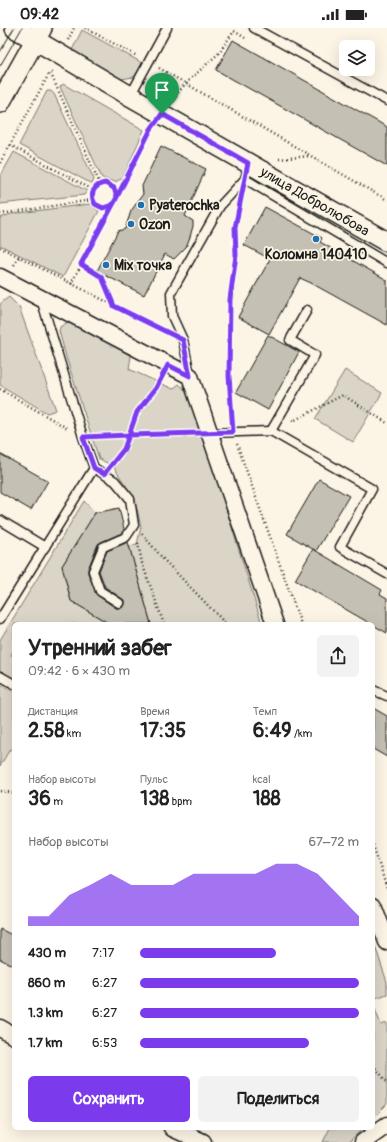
<!DOCTYPE html>
<html lang="ru">
<head>
<meta charset="utf-8">
<style>
  :root { --surface:#fff; --page:#f2f2f2; --text:#222; --muted:#767676; --accent:#7c3aed }
  body { margin:0; font-family:Pangolin,sans-serif; background:var(--page); color:var(--text); height:100vh; display:flex; flex-direction:column; font-size:15px; white-space:nowrap }
  * { box-sizing:border-box; margin:0 }
  p { font-size:13px; color:var(--muted) }
  .icon { flex:none; width:22px; height:22px; fill:none; stroke:currentColor; stroke-width:2; stroke-linecap:round; stroke-linejoin:round }
  .map { position:relative; flex:1; overflow:hidden }
  .sheet { position:absolute; left:12px; top:594px; width:363px; height:508px; display:flex; flex-direction:column; background:var(--surface); border-radius:6px; box-shadow:0 4px 16px #0002 }
  .sheet>* { flex:none }
  .controls { position:absolute; left:339px; top:12px; display:grid; gap:8px }
  .controls a { display:grid; place-items:center; width:36px; height:36px; border-radius:6px; background:var(--surface); box-shadow:0 4px 16px #0002; font-size:20px }
  .pin { position:absolute; display:grid; place-items:center; width:34px; height:34px; color:#fff; margin:-41px -17px; border-radius:50% 50% 50% 0; rotate:-45deg; box-shadow:0 0 4px #0007 }
  .pin .icon { rotate:45deg }
  .round { display:grid; place-items:center; flex:none; width:42px; height:42px; border-radius:6px; background:var(--page) }
  .headline { display:flex; align-items:center; justify-content:space-between; height:68px; padding:0 16px }
  h1 { font-size:22px; font-weight:700; line-height:30px }
  .stats { display:grid; grid-template-columns:repeat(3,1fr); gap:6px; height:68px; padding:4px 16px }
  .stats div { display:grid; align-content:center }
  .stats b { font-size:20px; font-weight:700 }
  .stats small { font-size:11px; font-weight:400 }
  .stats p { font-size:11px }
  .chart { height:112px; padding:8px 16px }
  .chart p { display:flex; justify-content:space-between }
  .chart svg { width:100%; height:72px; margin-top:4px; fill:var(--accent); opacity:.7 }
  .action { display:flex; gap:8px; margin-top:auto; padding:8px 16px }
  .action a { flex:1; height:46px; border-radius:6px; background:var(--accent); color:#fff; font-size:16px; font-weight:700; line-height:46px; text-align:center }
  .action a+a { background:var(--page); color:var(--text) }
  ul { padding:0 16px; list-style:none; font-size:13px }
  li { display:grid; grid-template-columns:64px 48px 1fr; align-items:center; height:30px }
  li i { height:10px; border-radius:5px; background:var(--accent) }
  .status { display:flex; justify-content:space-between; align-items:center; height:28px; padding:0 20px; background:var(--surface); direction:ltr }
  .status svg { height:11px; fill:currentColor }
  .map>svg:first-child { display:block }
  .green { fill:#dbd5c8; stroke:#7c7872 }
  .building { fill:#c4c0b3; stroke:#1c1c1c }
  .lines { fill:none; stroke-linecap:round; stroke-linejoin:round }
  .service-casing { stroke:#1c1c1c; stroke-width:11 }
  .minor-casing { stroke:#1c1c1c; stroke-width:19 }
  .tertiary-casing { stroke:#1c1c1c; stroke-width:22 }
  .path { stroke:#1c1c1c; stroke-width:2.5; stroke-dasharray:1 3; stroke-linecap:butt }
  .service { stroke:#fcf5e5; stroke-width:8 }
  .minor { stroke:#fcf5e5; stroke-width:16 }
  .tertiary { stroke:#fcf5e5; stroke-width:19 }
  .tram { stroke:#1c1c1c; stroke-width:1 }
  .route-casing { stroke:#fff; stroke-width:8 }
  .route { stroke:#7c3aed; stroke-width:5 }
  .poi-dot { fill:#1f6fb2; stroke:#fcf5e5; stroke-width:1.5 }
  .labels { text-anchor:middle; stroke-width:3.5; stroke-linejoin:round; paint-order:stroke }
  .street-label { font-size:14px; fill:#1c1c1c; stroke:#fcf5e5 }
  .poi-label { font-size:14px; font-weight:bold; fill:#1c1c1c; stroke:#fcf5e5; text-anchor:start }
</style>
</head>
<body>
<div class="status"><b>09:42</b><svg viewBox="0 0 49 12"><path d="M0 12V9h3v3zM5 12V6h3v6zM10 12V3h3v9zM15 12V0h3v12zM26 1h20v11H26zM47 4h2v5h-2z"/></svg></div>
<div class="map">
<svg width="387" height="1114" viewBox="0 0 387 1114">
  <rect width="100%" height="100%" fill="#fcf5e5"/>
  <filter id="ink" filterUnits="userSpaceOnUse"><feTurbulence type="fractalNoise" baseFrequency=".025" numOctaves="2"/><feDisplacementMap in="SourceGraphic" scale="8" xChannelSelector="R" yChannelSelector="G"/><feConvolveMatrix kernelMatrix="1 2 1 2 8 2 1 2 1" color-interpolation-filters="sRGB"/></filter>
  <g filter="url(#ink)">
    <g class="green">
      <polygon points="82,2 137,32 143,36 134,49 121,51 72,22"/>
      <polygon points="63,56 144,102 123,150 115,154 102,150 60,59"/>
      <polygon points="47,63 51,63 54,66 94,151 93,154 92,156 19,117"/>
      <polygon points="14,124 87,163 84,167 0,176 0,149"/>
      <polygon points="90,176 99,183 63,249 0,217 0,190 11,186"/>
      <polygon points="9,269 19,279 56,382 47,385 0,357 0,277 2,274"/>
      <polygon points="66,295 76,296 84,299 131,328 129,341 173,361 179,356 191,368 262,596 151,596 129,518 137,516 141,499 137,481 130,464 113,438 99,431 67,332 59,303 60,299"/>
      <polygon points="345,342 382,365 353,414 315,391"/>
      <polygon points="84,473 95,485 62,538 71,573 110,596 14,596 14,621 11,627 14,629 14,651 0,643 0,612"/>
      <polygon points="0,656 14,664 14,722 10,721 0,738"/>
      <polygon points="373,912 387,954 387,966 373,971"/>
      <polygon points="373,976 381,997 387,995 387,1076 373,1090"/>
      <polygon points="330,1100 363,1100 349,1114 323,1114"/>
    </g>
    <g class="building">
      <polygon points="233,12 387,99 387,138 216,42"/>
      <polygon points="161,118 206,141 185,188 193,193 193,198 190,209 186,219 174,231 165,226 144,267 97,243 118,203 125,201 131,183 143,166 142,158"/>
      <polygon points="265,179 322,210 320,214 387,252 387,297 311,255 300,250 269,306 238,289 270,231 244,217"/>
      <polygon points="268,307 299,324 268,382 236,364"/>
      <polygon points="0,426 48,453 31,482 0,464"/>
      <polygon points="319,451 349,468 316,523 287,506"/>
      <polygon points="119,480 124,501 122,505 101,514 98,516 88,541 88,545 97,567 116,580 122,580 124,576 124,572 105,559 99,543 107,523 128,514 151,596 110,596 71,573 62,538 95,485"/>
      <polygon points="313,521 382,562 380,566 387,570 387,605 373,597 373,596 371,596 295,552"/>
      <polygon points="373,680 387,688 387,729 373,721"/>
      <polygon points="0,901 14,908 14,938 0,931"/>
    </g>
    <g class="lines">
      <defs>
        <g id="service">
          <polyline points="254,0 387,73"/>
          <polyline points="130,68 167,0"/>
          <polyline points="246,147 245,151 387,235"/>
          <polyline points="190,347 183,312 172,288 171,265 220,178 245,151"/>
          <polyline points="271,403 315,327 290,312 307,282"/>
          <polyline points="209,405 271,403 372,461 340,519 387,546"/>
          <polyline points="94,440 115,453 130,471 134,497 126,509 103,519 93,543 100,563 119,575"/>
          <polyline points="0,492 45,519"/>
          <polyline points="0,591 94,440 83,409 41,271"/>
          <polyline points="0,648 14,656"/>
          <polyline points="373,662 387,668"/>
        </g>
        <g id="minor">
          <polyline points="0,249 190,348 275,596"/>
          <polyline points="373,877 387,914"/>
          <polyline points="0,1000 14,1008"/>
          <polyline points="172,1100 203,1114"/>
          <polyline points="363,1114 387,1097"/>
        </g>
        <g id="tertiary">
          <polyline points="15,0 130,68 387,214"/>
          <polyline points="0,75 42,0"/>
        </g>
      </defs>
      <use href="#service" class="service-casing"/>
      <use href="#minor" class="minor-casing"/>
      <use href="#tertiary" class="tertiary-casing"/>
      <g class="path">
        <polyline points="85,0 137,28"/>
        <polyline points="68,12 74,0"/>
        <polyline points="159,40 387,172"/>
        <polyline points="52,45 50,44 100,156"/>
        <polyline points="173,71 186,55 219,25 234,3 245,10"/>
        <polyline points="10,117 93,162"/>
        <polyline points="279,131 310,128"/>
        <polyline points="0,135 50,44"/>
        <circle cx="104" cy="168" r="12"/>
        <polyline points="0,186 92,172"/>
        <polyline points="0,219 164,303"/>
        <polyline points="81,235 102,249 114,277"/>
        <polyline points="14,237 19,229"/>
        <polyline points="71,256 115,173 150,101"/>
        <polyline points="0,361 67,400"/>
        <polyline points="232,391 229,349 230,271 236,227 235,201 241,175"/>
        <polyline points="292,392 293,393 343,367 387,395"/>
        <polyline points="95,408 192,406"/>
        <polyline points="237,416 301,596"/>
        <polyline points="112,436 124,421 137,384 156,360 161,351"/>
        <polyline points="142,506 165,533 226,596"/>
        <polyline points="138,515 142,535 164,596"/>
        <polyline points="0,763 14,765"/>
        <polyline points="373,817 387,861"/>
        <polyline points="373,1037 387,1054"/>
      </g>
      <use href="#service" class="service"/>
      <use href="#minor" class="minor"/>
      <use href="#tertiary" class="tertiary"/>
      <g class="tram">
        <polyline points="0,24 14,0"/>
        <polyline points="0,38 22,0"/>
      </g>
    </g>
  </g>
  <g class="lines" filter="url(#ink)">
    <defs>
      <path id="route" d="M162,86L151,101L115,173L112,177L103,180L95,176C89,166 94,157 105,155L114,160L117,169L115,173L81,236L102,249L114,278L183,312L190,348L168,337L156,360L137,384L129,407L83,409L94,440L104,446L124,421L129,407L233,404L229,348L230,271L236,227L235,200L248,135L162,86"/>
    </defs>
    <use href="#route" class="route-casing"/>
    <use href="#route" class="route"/>
  </g>
  <g class="poi-dot">
    <circle cx="141" cy="177" r="4"/>
    <circle cx="131" cy="196" r="4"/>
    <circle cx="316" cy="211" r="4"/>
    <circle cx="106" cy="237" r="4"/>
  </g>
  <g class="labels">
    <g class="street-label">
      <text transform="translate(315 173) rotate(30)" y="5">улица Добролюбова</text>
    </g>
    <g class="poi-label">
      <text x="149" y="182">Pyaterochka</text>
      <text x="139" y="201">Ozon</text>
      <text x="316" y="231" text-anchor="middle">Коломна 140410</text>
      <text x="114" y="242">Mix точка</text>
    </g>
  </g>
</svg>
<div class="controls">
<a><svg class="icon" aria-label="layers" viewBox="0 0 24 24"><path d="M12 4l9 5-9 5-9-5zM3 14l9 5 9-5"/></svg></a>
</div>
<div class="pin" style="left:162px;top:86px;background:#1e9e55"><svg class="icon" aria-label="arrive" viewBox="0 0 24 24"><path d="M6 21V4h12l-3 4 3 4H6"/></svg></div>
<section class="sheet">
<div class="headline"><div><h1>Утренний забег</h1><p>09:42 · 6 × 430 m</p></div><a class="round"><svg class="icon" aria-label="share" viewBox="0 0 24 24"><path d="M12 15V3M7 8l5-5 5 5M5 13v7h14v-7"/></svg></a></div>
<div class="stats">
<div><p>Дистанция</p><b>2.58<small> km</small></b></div>
<div><p>Время</p><b>17:35</b></div>
<div><p>Темп</p><b>6:49<small> /km</small></b></div>
</div>
<div class="stats">
<div><p>Набор высоты</p><b>36<small> m</small></b></div>
<div><p>Пульс</p><b>138<small> bpm</small></b></div>
<div><p>kcal</p><b>188</b></div>
</div>
<div class="chart"><p><span>Набор высоты</span>67–72 m</p>
<svg viewBox="0 0 160 44" preserveAspectRatio="none"><path d="M0 44V38L10 38L20 25L30 19L40 12L50 19L60 19L70 19L80 12L90 12L100 12L110 12L120 6L130 6L140 12L150 25L160 38V44z"/></svg>
</div>
<ul>
<li><b>430 m</b>7:17<i style="width:62%"></i></li>
<li><b>860 m</b>6:27<i style="width:100%"></i></li>
<li><b>1.3 km</b>6:27<i style="width:100%"></i></li>
<li><b>1.7 km</b>6:53<i style="width:77%"></i></li>
</ul>
<div class="action"><a>Сохранить</a><a>Поделиться</a></div>
</section>
</div>
</body>
</html>
